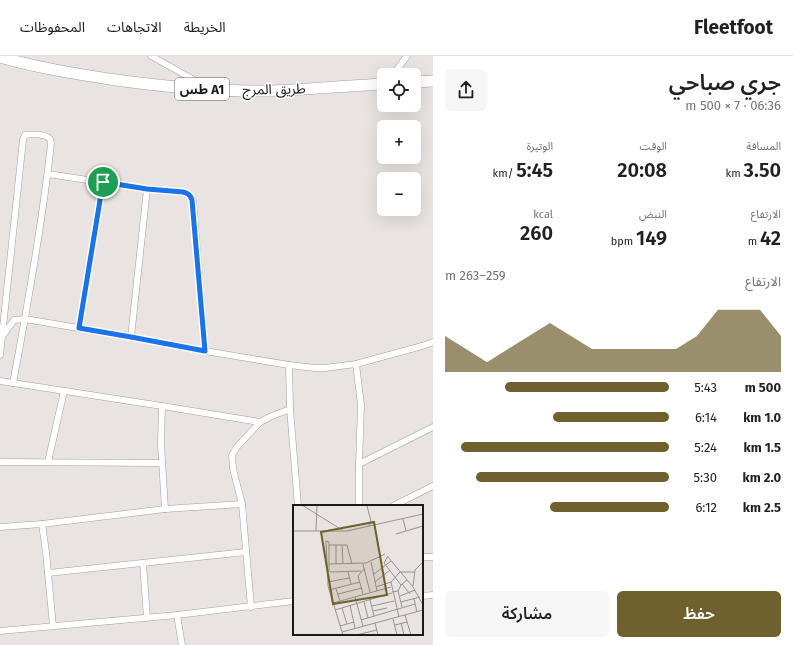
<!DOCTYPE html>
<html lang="ar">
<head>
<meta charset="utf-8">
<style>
  :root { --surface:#fff; --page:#f6f6f6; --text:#202124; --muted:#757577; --line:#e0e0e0; --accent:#6f602e }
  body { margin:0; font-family:"Fira Sans","Noto Sans Arabic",sans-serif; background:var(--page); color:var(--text); direction:rtl; height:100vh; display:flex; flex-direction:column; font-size:15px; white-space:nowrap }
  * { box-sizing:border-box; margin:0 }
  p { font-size:13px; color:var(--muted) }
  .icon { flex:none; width:22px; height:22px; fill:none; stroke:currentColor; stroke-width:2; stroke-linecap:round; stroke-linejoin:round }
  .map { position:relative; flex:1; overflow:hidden; direction:ltr }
  .drawer { display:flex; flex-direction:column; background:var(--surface); width:360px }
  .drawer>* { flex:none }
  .buttons { position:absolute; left:377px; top:12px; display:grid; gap:8px }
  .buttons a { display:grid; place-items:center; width:44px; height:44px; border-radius:6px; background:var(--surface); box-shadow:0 4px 16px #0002; font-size:20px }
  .pin { position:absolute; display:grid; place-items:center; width:34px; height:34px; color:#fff; margin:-17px; border:2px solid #fff; border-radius:50%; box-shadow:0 1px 4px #0007 }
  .round { display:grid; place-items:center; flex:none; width:42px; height:42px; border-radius:6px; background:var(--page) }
  .head { display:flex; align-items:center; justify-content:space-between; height:68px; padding:0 12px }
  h1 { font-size:22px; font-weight:600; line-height:30px }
  .figures { display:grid; grid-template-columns:repeat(3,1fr); gap:6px; height:68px; padding:4px 12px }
  .figures div { display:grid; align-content:center }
  .figures b { font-size:20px; font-weight:600 }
  .figures small { font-size:11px; font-weight:400 }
  .figures p { font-size:11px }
  .chart { height:112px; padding:8px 12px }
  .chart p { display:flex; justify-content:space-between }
  .chart svg { width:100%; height:72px; margin-top:4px; fill:var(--accent); opacity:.7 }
  .button { display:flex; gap:8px; margin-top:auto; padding:8px 12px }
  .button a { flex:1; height:46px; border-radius:6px; background:var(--accent); color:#fff; font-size:16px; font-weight:600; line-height:46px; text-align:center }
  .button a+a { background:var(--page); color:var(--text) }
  ul { padding:0 12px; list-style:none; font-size:13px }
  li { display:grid; grid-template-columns:64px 48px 1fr; align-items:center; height:30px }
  li i { height:10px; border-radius:5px; background:var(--accent) }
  header { display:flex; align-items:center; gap:24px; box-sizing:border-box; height:56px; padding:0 20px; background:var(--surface); border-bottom:1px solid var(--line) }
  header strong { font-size:19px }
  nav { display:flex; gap:22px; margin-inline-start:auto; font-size:14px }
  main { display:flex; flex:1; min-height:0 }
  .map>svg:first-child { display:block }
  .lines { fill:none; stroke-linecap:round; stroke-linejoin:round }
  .street-casing { stroke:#a39f9c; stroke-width:7 }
  .highway-casing { stroke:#a39f9c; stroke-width:12 }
  .street { stroke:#fff; stroke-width:6 }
  .highway { stroke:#fff; stroke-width:11 }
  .route-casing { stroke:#fff; stroke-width:8 }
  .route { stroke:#1a73e8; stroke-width:5 }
  .labels { text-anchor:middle; stroke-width:3; stroke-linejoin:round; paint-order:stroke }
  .shield { fill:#fff; stroke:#605f5e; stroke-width:1 }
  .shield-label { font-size:13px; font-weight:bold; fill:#1c1a19 }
  .street-label { font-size:14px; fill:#1c1a19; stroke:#fff }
  .inset-road { fill:none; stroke:#979392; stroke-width:1 }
  .view { fill:#6f602e; fill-opacity:0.15; stroke:#6f602e; stroke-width:2 }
  .inset-edge { fill:none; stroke:#1c1a19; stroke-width:2 }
</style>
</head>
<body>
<header>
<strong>Fleetfoot</strong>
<nav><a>الخريطة</a><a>الاتجاهات</a><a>المحفوظات</a></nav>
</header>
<main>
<section class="drawer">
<div class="head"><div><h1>جري صباحي</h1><p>06:36 · 7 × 500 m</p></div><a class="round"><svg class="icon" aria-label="share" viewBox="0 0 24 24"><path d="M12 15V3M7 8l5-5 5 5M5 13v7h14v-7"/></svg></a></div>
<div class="figures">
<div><p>المسافة</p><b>3.50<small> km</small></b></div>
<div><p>الوقت</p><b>20:08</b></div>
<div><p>الوتيرة</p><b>5:45<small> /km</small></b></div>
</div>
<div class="figures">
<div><p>الارتفاع</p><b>42<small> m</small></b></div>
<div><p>النبض</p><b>149<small> bpm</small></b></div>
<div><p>kcal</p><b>260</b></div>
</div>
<div class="chart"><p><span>الارتفاع</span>259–263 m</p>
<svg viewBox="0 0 160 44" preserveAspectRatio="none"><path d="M0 44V22L10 30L20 38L30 30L40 22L50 14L60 22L70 30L80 30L90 30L100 30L110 30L120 22L130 6L140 6L150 6L160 22V44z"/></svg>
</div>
<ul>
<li><b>500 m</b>5:43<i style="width:73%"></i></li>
<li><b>1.0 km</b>6:14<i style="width:52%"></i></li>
<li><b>1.5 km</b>5:24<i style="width:93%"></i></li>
<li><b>2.0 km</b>5:30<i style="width:86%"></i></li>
<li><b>2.5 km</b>6:12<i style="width:53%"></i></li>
</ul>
<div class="button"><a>حفظ</a><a>مشاركة</a></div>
</section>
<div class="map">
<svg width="433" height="589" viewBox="0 0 433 589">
  <rect width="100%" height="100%" fill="#e9e4e2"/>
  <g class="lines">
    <defs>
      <g id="street">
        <polyline points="151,0 207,31"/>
        <polyline points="393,19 407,0"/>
        <path d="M48,118L147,133L183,136C188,137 191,140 193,144L205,295"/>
        <polyline points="79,272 103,127"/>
        <polyline points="131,281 147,133"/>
        <polyline points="1,282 14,264 25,263 131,281 205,295 289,309 315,312 325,312 356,308 422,290 433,286"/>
        <path d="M0,299L23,84L25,79C33,78 45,78 50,83L51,88C42,168 28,248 13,327"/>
        <polyline points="356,308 361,349 359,408 359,450"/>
        <polyline points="289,309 290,353 298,450"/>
        <polyline points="0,325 162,350 260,366"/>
        <polyline points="162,350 161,388 165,453"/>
        <polyline points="0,406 162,407"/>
        <polyline points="48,406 64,335"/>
        <polyline points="359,408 433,371"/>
        <polyline points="393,450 433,430"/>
        <polyline points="42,468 46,496 53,570"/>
        <polyline points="0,471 42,468 165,453 242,448"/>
        <polyline points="422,501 433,501"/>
        <polyline points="143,507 147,562"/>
        <polyline points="48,517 246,496"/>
        <polyline points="422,540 433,539"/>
        <polyline points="251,551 242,448 233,413 232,399 237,391 260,366 272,360 290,353"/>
        <polyline points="177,559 182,589"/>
        <polyline points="0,575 177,559 294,545"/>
      </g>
      <g id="highway">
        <path d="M0,1C38,12 77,18 116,24C167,31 220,36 272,35C310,33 347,30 384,28"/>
        <polyline points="414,26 433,25"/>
      </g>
    </defs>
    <use href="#street" class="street-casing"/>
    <use href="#highway" class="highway-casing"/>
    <use href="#street" class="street"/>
    <use href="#highway" class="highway"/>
  </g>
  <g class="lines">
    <defs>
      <path id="route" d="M103,126L147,133L183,136C188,137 191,140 192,144L205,295L131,281L79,272Z"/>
    </defs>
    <use href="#route" class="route-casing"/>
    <use href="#route" class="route"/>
  </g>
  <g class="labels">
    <rect class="shield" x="175" y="22" width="54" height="22" rx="3"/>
    <g class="shield-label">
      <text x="202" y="38">طس A1</text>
    </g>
    <g class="street-label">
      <text transform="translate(274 33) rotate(-1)" y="5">طريق المرج</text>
    </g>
  </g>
  <g transform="translate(293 449)">
    <rect width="130" height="130" fill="#e9e4e2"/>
    <path class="inset-road" d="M9,0L49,25M74,1L78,16L76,21M110,14L113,26M0,26H54L130,9M23,26L24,0M103,29L130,21M36,40H54L59,59M43,40V59M49,40L50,59M95,51L91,58L108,80L114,75M95,52L120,82L130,100M78,57L84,86M36,59L73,58L92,49M70,59L77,87M36,67V37L33,36L35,81L50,130M37,67L68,66M55,67L58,79M81,69L98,56M35,77L56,73M82,77L97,65M109,79L117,89M120,81L122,65L130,57M83,82L98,77M43,84L47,96M36,85L67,77M105,86L109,102M99,87L105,86L108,80M45,89L69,83M70,89L65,71L71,64M107,91L122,85M62,92L70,121M121,94L124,107M77,95L81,111M71,97L75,113M108,97L127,92M40,98L98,82M57,100L62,123M79,101L101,96M49,103L54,119M42,105L99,88M80,106L94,103M112,110L118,130M106,112L98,77L107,67H121M100,114L104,130M68,115L122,99M82,118L85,130M108,118L111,130M102,120L114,117M47,121L61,117M49,127L130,105M63,130L84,125"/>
    <path class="view" d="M81,17L94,90L40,99L28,27Z"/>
    <rect width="130" height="130" class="inset-edge"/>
  </g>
</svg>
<div class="buttons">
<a><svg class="icon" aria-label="locate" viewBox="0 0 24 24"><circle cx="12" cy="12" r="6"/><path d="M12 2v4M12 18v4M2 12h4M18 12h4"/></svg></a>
<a>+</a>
<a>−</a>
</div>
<div class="pin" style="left:103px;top:126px;background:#1e9e55"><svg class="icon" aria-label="arrive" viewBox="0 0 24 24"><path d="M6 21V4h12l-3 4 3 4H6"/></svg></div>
</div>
</main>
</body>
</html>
